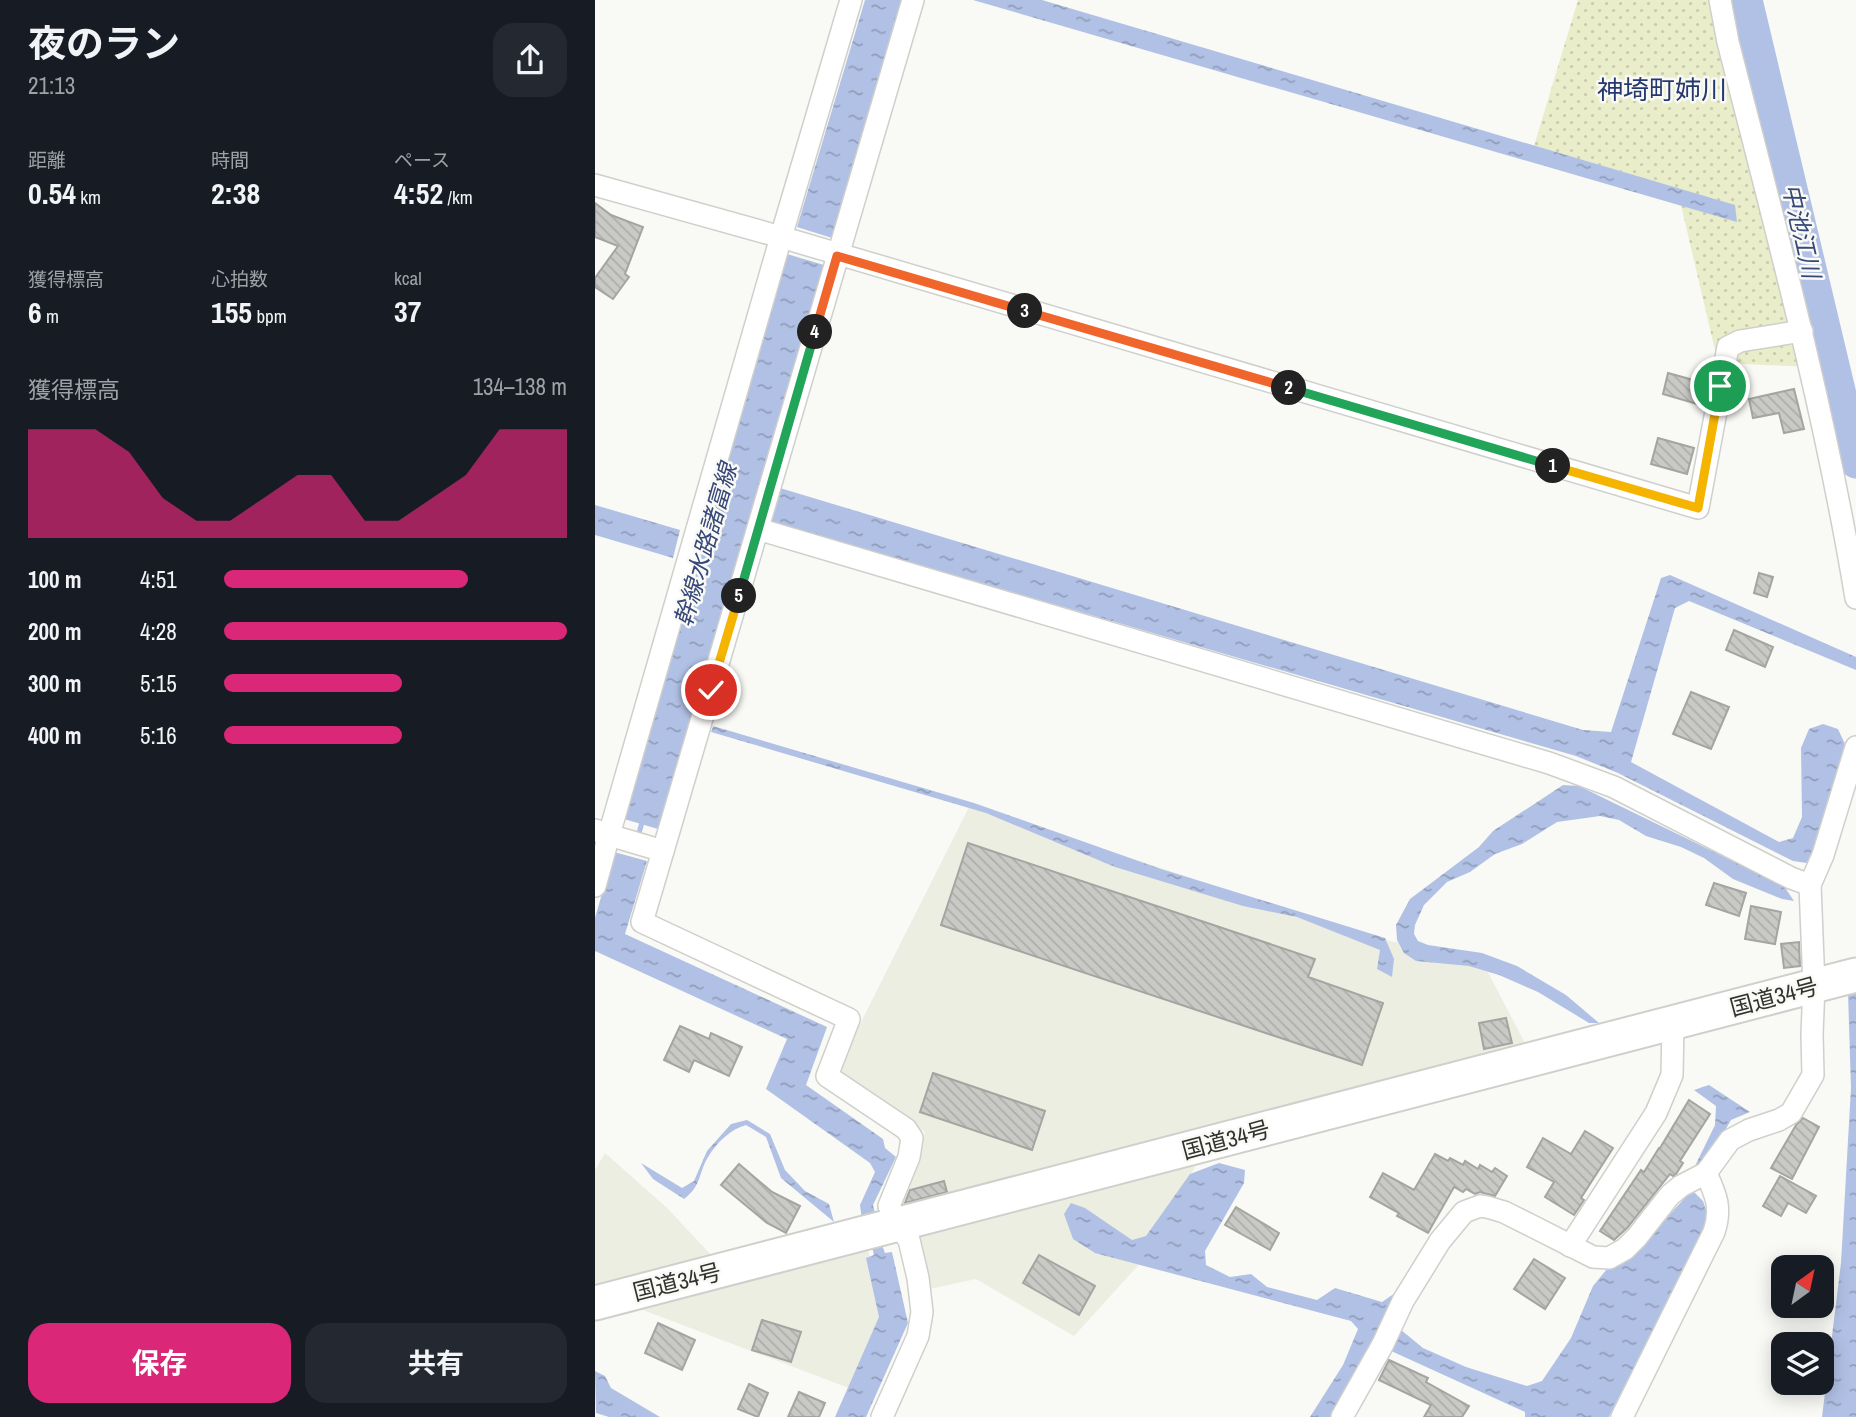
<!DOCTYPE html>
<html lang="ja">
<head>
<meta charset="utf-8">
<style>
  :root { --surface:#171b24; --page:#242831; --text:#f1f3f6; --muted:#9ea1a6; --accent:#db2777 }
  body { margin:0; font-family:"Archivo Narrow","Noto Sans JP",sans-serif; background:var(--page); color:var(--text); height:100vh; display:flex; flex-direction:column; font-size:26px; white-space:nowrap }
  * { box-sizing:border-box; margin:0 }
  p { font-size:23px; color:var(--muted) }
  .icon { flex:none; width:38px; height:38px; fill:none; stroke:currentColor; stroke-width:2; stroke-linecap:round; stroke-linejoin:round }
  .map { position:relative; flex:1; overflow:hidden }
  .sheet { display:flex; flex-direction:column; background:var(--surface); width:595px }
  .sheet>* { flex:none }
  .needle { width:46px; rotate:33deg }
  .fabs { position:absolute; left:1176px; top:1255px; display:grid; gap:14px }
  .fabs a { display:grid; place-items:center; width:63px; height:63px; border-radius:14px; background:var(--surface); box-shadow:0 4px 18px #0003; font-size:35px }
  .pin { position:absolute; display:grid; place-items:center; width:60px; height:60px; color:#fff; margin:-30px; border:4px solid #fff; border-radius:50%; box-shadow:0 2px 7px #0007 }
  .km { position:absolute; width:35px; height:35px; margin:-18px; border-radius:50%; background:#222; color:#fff; font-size:19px; line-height:35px; text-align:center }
  .round { display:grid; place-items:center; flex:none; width:74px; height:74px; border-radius:21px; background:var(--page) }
  .overview { display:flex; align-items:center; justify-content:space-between; height:119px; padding:0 28px }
  h1 { font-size:38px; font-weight:700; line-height:52px }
  .figures { display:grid; grid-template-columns:repeat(3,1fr); gap:10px; height:119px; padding:7px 28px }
  .figures div { display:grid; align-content:center }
  .figures b { font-size:30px; font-weight:700 }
  .figures small { font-size:19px; font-weight:400 }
  .figures p { font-size:19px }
  .chart { height:196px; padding:14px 28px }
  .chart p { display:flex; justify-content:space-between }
  .chart svg { width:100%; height:126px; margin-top:7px; fill:var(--accent); opacity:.7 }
  .cta { display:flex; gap:14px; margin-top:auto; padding:14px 28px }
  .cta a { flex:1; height:80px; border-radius:21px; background:var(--accent); color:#fff; font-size:28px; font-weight:700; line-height:80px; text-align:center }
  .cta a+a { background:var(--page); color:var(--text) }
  ul { padding:0 28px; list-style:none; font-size:23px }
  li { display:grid; grid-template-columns:112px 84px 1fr; align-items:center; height:52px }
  li i { height:18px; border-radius:9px; background:var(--accent) }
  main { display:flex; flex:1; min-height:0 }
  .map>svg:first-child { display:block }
  .built { fill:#edeee2 }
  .grass { fill:url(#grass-dots) }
  .water { fill:url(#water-ripples) }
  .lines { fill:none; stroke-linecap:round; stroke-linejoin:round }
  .stream { stroke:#b1c1e5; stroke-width:5 }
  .river { stroke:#b1c1e5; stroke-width:33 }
  .building { fill:url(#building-back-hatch); stroke:#a4a4a0; stroke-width:2 }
  .minor-casing { stroke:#cfcfcb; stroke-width:24 }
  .trunk-casing { stroke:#cfcfcb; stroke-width:37 }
  .minor { stroke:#fff; stroke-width:21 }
  .trunk { stroke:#fff; stroke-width:33 }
  .split-1-casing { stroke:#fff; stroke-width:14 }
  .split-2-casing { stroke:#fff; stroke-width:14 }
  .split-3-casing { stroke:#fff; stroke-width:14 }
  .split-4-casing { stroke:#fff; stroke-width:14 }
  .split-5-casing { stroke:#fff; stroke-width:14 }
  .split-6-casing { stroke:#fff; stroke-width:14 }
  .split-1 { stroke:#f5b400; stroke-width:9 }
  .split-2 { stroke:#22a559; stroke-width:9 }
  .split-3 { stroke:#f0652b; stroke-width:9 }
  .split-4 { stroke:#f0652b; stroke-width:9 }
  .split-5 { stroke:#22a559; stroke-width:9 }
  .split-6 { stroke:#f5b400; stroke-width:9 }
  .labels { text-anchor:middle; stroke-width:5; stroke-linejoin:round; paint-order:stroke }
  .street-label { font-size:23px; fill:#323331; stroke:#f9f9f5 }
  .water-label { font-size:24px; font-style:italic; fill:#364778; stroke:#f9f9f5 }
  .quarter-label { font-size:26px; fill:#263870; stroke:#f9f9f5 }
</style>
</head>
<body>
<main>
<section class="sheet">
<div class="overview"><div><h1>夜のラン</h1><p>21:13</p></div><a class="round"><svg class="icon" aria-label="share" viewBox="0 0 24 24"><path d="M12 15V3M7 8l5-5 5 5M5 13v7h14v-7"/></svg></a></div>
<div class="figures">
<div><p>距離</p><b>0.54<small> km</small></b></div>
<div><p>時間</p><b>2:38</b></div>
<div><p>ペース</p><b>4:52<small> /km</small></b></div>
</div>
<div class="figures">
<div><p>獲得標高</p><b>6<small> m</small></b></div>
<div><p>心拍数</p><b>155<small> bpm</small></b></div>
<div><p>kcal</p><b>37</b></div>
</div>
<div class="chart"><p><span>獲得標高</span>134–138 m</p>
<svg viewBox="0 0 160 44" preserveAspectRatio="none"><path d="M0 44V6L10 6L20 6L30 14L40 30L50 38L60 38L70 30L80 22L90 22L100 38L110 38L120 30L130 22L140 6L150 6L160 6V44z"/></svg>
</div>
<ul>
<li><b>100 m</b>4:51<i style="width:71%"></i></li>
<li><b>200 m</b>4:28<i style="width:100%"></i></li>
<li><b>300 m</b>5:15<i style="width:52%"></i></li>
<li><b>400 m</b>5:16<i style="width:52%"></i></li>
</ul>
<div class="cta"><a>保存</a><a>共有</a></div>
</section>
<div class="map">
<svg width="1261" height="1417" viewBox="0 0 1261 1417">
  <defs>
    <pattern id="grass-dots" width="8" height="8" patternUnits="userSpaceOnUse" patternTransform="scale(1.75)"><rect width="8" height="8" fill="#eaedca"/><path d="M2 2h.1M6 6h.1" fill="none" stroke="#c9ccae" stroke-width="1.8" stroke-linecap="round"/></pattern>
    <pattern id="water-ripples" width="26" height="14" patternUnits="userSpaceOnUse" patternTransform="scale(1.75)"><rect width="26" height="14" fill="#b1c1e5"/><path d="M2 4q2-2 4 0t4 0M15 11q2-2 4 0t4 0" fill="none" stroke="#919dba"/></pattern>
    <pattern id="building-back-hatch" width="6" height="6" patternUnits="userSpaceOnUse" patternTransform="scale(1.75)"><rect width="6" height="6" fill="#c9cac5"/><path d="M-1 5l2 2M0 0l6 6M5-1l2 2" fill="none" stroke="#adaeaa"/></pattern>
  </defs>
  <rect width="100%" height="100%" fill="#f9f9f5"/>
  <g class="built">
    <polygon points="375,805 775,937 886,959 932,1047 304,1210 330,1132 246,1077 250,1054"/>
    <polygon points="10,1153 72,1208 117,1256 0,1288 0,1170"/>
    <polygon points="601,1165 549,1259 479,1336 381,1279 316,1293 302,1237 359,1221"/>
    <polygon points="273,1250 290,1320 259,1390 48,1310"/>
  </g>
  <polygon class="grass" points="983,0 1132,0 1218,367 1123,363 1082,188 939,146"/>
  <g class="water">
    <polygon points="270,0 308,0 237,238 202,227"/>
    <polygon points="378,0 447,0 1140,205 1142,222"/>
    <polygon points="192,254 229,265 63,829 29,819"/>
    <polygon points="185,488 988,730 1016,732 1066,578 1075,575 1261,657 1261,670 1094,601 1080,608 1036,762 1184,842 1198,838 1207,817 1206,748 1214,729 1228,724 1243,729 1250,744 1219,849 1212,863 1198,861 1023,773 981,756 176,522"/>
    <polygon points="0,505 85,530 78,558 0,535"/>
    <polygon points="118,726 379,803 566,869 790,938 799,959 797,977 782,969 785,950 702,917 648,906 520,867 391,813 116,732"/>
    <polygon points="968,785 984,786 1189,886 1199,901 1187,899 1138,879 1109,858 1086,847 1051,836 1024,820 1005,816 962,822 927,844 900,854 875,872 852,882 829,905 820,925 819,934 823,941 833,945 887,953 922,966 971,995 1004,1023 994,1023 943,992 904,975 874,966 821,961 809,953 802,940 801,925 815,899 884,847 898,831"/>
    <polygon points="19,852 52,861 30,934 232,1027 211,1085 288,1139 290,1148 301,1157 278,1205 281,1217 267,1220 265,1205 280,1172 275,1163 171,1089 192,1039 0,951 0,918"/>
    <polygon points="1261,990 1261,1417 1227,1417 1246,1263 1256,1088 1253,993"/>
    <polygon points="1114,1085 1155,1112 1136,1120 1112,1161 1100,1166 1120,1125 1121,1106 1099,1090"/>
    <path d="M152,1120L175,1134L190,1170L210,1191L234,1204L239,1222L186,1178L171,1137L151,1125C136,1129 122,1142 113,1157C103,1174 107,1185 89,1199L58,1179L46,1163L87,1188L99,1181L112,1151L136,1124Z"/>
    <polygon points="624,1163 650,1170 649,1183 610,1251 611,1265 635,1277 656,1274 672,1287 722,1300 740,1288 787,1302 803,1291 765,1371 736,1417 715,1417 748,1365 763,1329 756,1321 500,1253 478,1239 469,1214 476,1203 490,1208 537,1240 551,1236 595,1174"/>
    <polygon points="1097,1190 1108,1201 1114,1219 1014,1417 930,1417 930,1412 794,1350 806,1330 828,1348 871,1367 932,1386 947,1381 976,1338 998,1286 1012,1269 1028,1264 1039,1254"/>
    <polygon points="287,1245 290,1253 297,1252 313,1323 271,1417 240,1417 284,1317 271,1258 279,1255 277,1247"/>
    <polygon points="0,1371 10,1376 16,1388 65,1417 14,1417 1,1413"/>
  </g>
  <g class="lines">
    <polyline class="stream" points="42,840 48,819"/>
    <polyline class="river" points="1151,0 1261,462"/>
  </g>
  <g class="building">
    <polygon points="0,203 16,215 48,227 30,274 34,277 18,299 0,287 0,278 23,246 0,237"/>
    <polygon points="1073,373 1113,384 1109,406 1068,394"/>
    <polygon points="1199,389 1209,429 1189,433 1184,413 1158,418 1154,399"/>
    <polygon points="1063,438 1099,448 1092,474 1056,464"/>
    <polygon points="1164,573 1178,577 1172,597 1159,593"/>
    <polygon points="1139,630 1178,647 1170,667 1131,650"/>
    <polygon points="1096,692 1134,707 1116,749 1078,734"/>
    <polygon points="373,843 720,959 713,977 788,1003 767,1065 346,925"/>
    <polygon points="1119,883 1151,893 1144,916 1111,905"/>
    <polygon points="1156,906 1186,912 1180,944 1150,939"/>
    <polygon points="1204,942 1205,966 1189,968 1186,944"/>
    <polygon points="911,1018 917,1043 889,1049 884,1023"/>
    <polygon points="85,1026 114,1039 116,1033 147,1047 134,1076 99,1060 94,1072 69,1060"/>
    <polygon points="338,1073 450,1111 437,1150 325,1112"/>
    <polygon points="1094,1100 1115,1114 1085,1161 1088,1163 1081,1174 1078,1176 1075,1174 1032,1228 1019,1240 1005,1231 1046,1170 1049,1172 1064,1148 1065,1148"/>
    <polygon points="1208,1118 1224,1127 1197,1179 1176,1168 1201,1125"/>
    <polygon points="990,1131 1018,1148 986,1198 989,1200 979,1215 950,1197 959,1182 932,1167 948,1138 976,1154"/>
    <polygon points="840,1154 853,1161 855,1158 868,1165 870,1161 883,1169 885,1165 897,1172 900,1168 912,1176 900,1196 885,1192 880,1194 871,1189 868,1192 859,1187 833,1233 802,1216 804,1213 775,1197 788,1173 819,1190"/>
    <polygon points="144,1164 177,1192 205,1206 191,1233 172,1223 126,1185"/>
    <polygon points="1185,1176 1221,1196 1211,1213 1193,1203 1186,1216 1168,1206"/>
    <polygon points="349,1181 352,1192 310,1203 315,1190"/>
    <polygon points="641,1207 684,1233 675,1250 630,1225"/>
    <polygon points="444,1255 500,1286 484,1315 428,1283"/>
    <polygon points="939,1259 970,1278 950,1309 919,1289"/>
    <polygon points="167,1320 206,1332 196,1362 157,1350"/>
    <polygon points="63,1323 100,1340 87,1370 50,1353"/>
    <polygon points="794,1360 833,1378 831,1382 874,1406 867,1417 829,1417 836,1405 784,1380"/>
    <polygon points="154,1384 173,1393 163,1417 143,1409"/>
    <polygon points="204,1392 230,1403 224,1417 193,1417"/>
  </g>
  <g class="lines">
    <defs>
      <g id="minor">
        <polyline points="256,0 186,237 14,835 68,851 47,922 254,1019 232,1076 311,1129 317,1138 314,1157 294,1206 303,1225 314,1240 323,1278 327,1312 323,1336 287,1417"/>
        <path d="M1125,0L1133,42C1180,226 1230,410 1261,598"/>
        <polyline points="0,185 186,237 1103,508 1133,347 1145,341 1207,331"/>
        <polyline points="163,529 954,763 1019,787 1196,878 1215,885"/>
        <polyline points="0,830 14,835 0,886"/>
        <polyline points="68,851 318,0"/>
        <polyline points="1111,1173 1135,1140 1154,1130 1184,1120 1196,1113 1218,1075 1217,1034 1219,986 1215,885 1228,855 1261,747"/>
        <polyline points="975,1246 1061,1113 1077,1075 1078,1023"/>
        <path d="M747,1417L788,1344L808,1301L845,1241L869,1212L885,1206L892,1207L909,1212L939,1227L998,1257L1014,1258L1030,1249L1042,1237L1075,1195L1086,1186L1111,1173C1121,1195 1127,1208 1119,1232L1027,1417"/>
      </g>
      <polyline id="trunk" points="0,1303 1261,975"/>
    </defs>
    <use href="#minor" class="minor-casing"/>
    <use href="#trunk" class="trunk-casing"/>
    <use href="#minor" class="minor"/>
    <use href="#trunk" class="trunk"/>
  </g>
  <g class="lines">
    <defs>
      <polyline id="split-1" points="958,466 1103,508 1125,386"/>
      <polyline id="split-2" points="694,388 958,466"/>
      <polyline id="split-3" points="430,311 694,388"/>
      <polyline id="split-4" points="220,332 242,256 430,311"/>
      <polyline id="split-5" points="144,596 220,332"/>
      <polyline id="split-6" points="116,690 144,596"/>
    </defs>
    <use href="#split-1" class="split-1-casing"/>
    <use href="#split-2" class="split-2-casing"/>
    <use href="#split-3" class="split-3-casing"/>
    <use href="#split-4" class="split-4-casing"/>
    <use href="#split-5" class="split-5-casing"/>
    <use href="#split-6" class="split-6-casing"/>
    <use href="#split-1" class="split-1"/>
    <use href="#split-2" class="split-2"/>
    <use href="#split-3" class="split-3"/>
    <use href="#split-4" class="split-4"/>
    <use href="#split-5" class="split-5"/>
    <use href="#split-6" class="split-6"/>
  </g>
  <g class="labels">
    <g class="street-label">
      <text transform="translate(1179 997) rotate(-15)" y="8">国道34号</text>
      <text transform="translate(631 1140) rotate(-15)" y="8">国道34号</text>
      <text transform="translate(82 1282) rotate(-14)" y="8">国道34号</text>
    </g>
    <g class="water-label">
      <text transform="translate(1206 231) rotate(77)" y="8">中池江川</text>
      <text transform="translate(111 545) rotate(-74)" y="8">幹線水路諸富線</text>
    </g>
    <g class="quarter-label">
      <text x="1067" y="99">神埼町姉川</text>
    </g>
  </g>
</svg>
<div class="fabs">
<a><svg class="needle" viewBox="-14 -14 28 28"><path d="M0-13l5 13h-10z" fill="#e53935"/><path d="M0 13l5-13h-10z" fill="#9ea1a6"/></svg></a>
<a><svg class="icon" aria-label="layers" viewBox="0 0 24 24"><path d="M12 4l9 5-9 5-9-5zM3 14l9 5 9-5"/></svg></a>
</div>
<div class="pin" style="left:1125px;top:386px;background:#1e9e55"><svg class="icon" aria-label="arrive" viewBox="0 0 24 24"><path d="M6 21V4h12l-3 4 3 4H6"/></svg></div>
<div class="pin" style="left:116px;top:690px;background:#d93025"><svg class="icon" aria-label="check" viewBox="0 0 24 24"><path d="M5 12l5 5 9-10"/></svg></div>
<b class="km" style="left:958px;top:466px">1</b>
<b class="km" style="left:694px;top:388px">2</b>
<b class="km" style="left:430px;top:311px">3</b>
<b class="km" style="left:220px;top:332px">4</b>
<b class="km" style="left:144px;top:596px">5</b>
</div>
</main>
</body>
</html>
